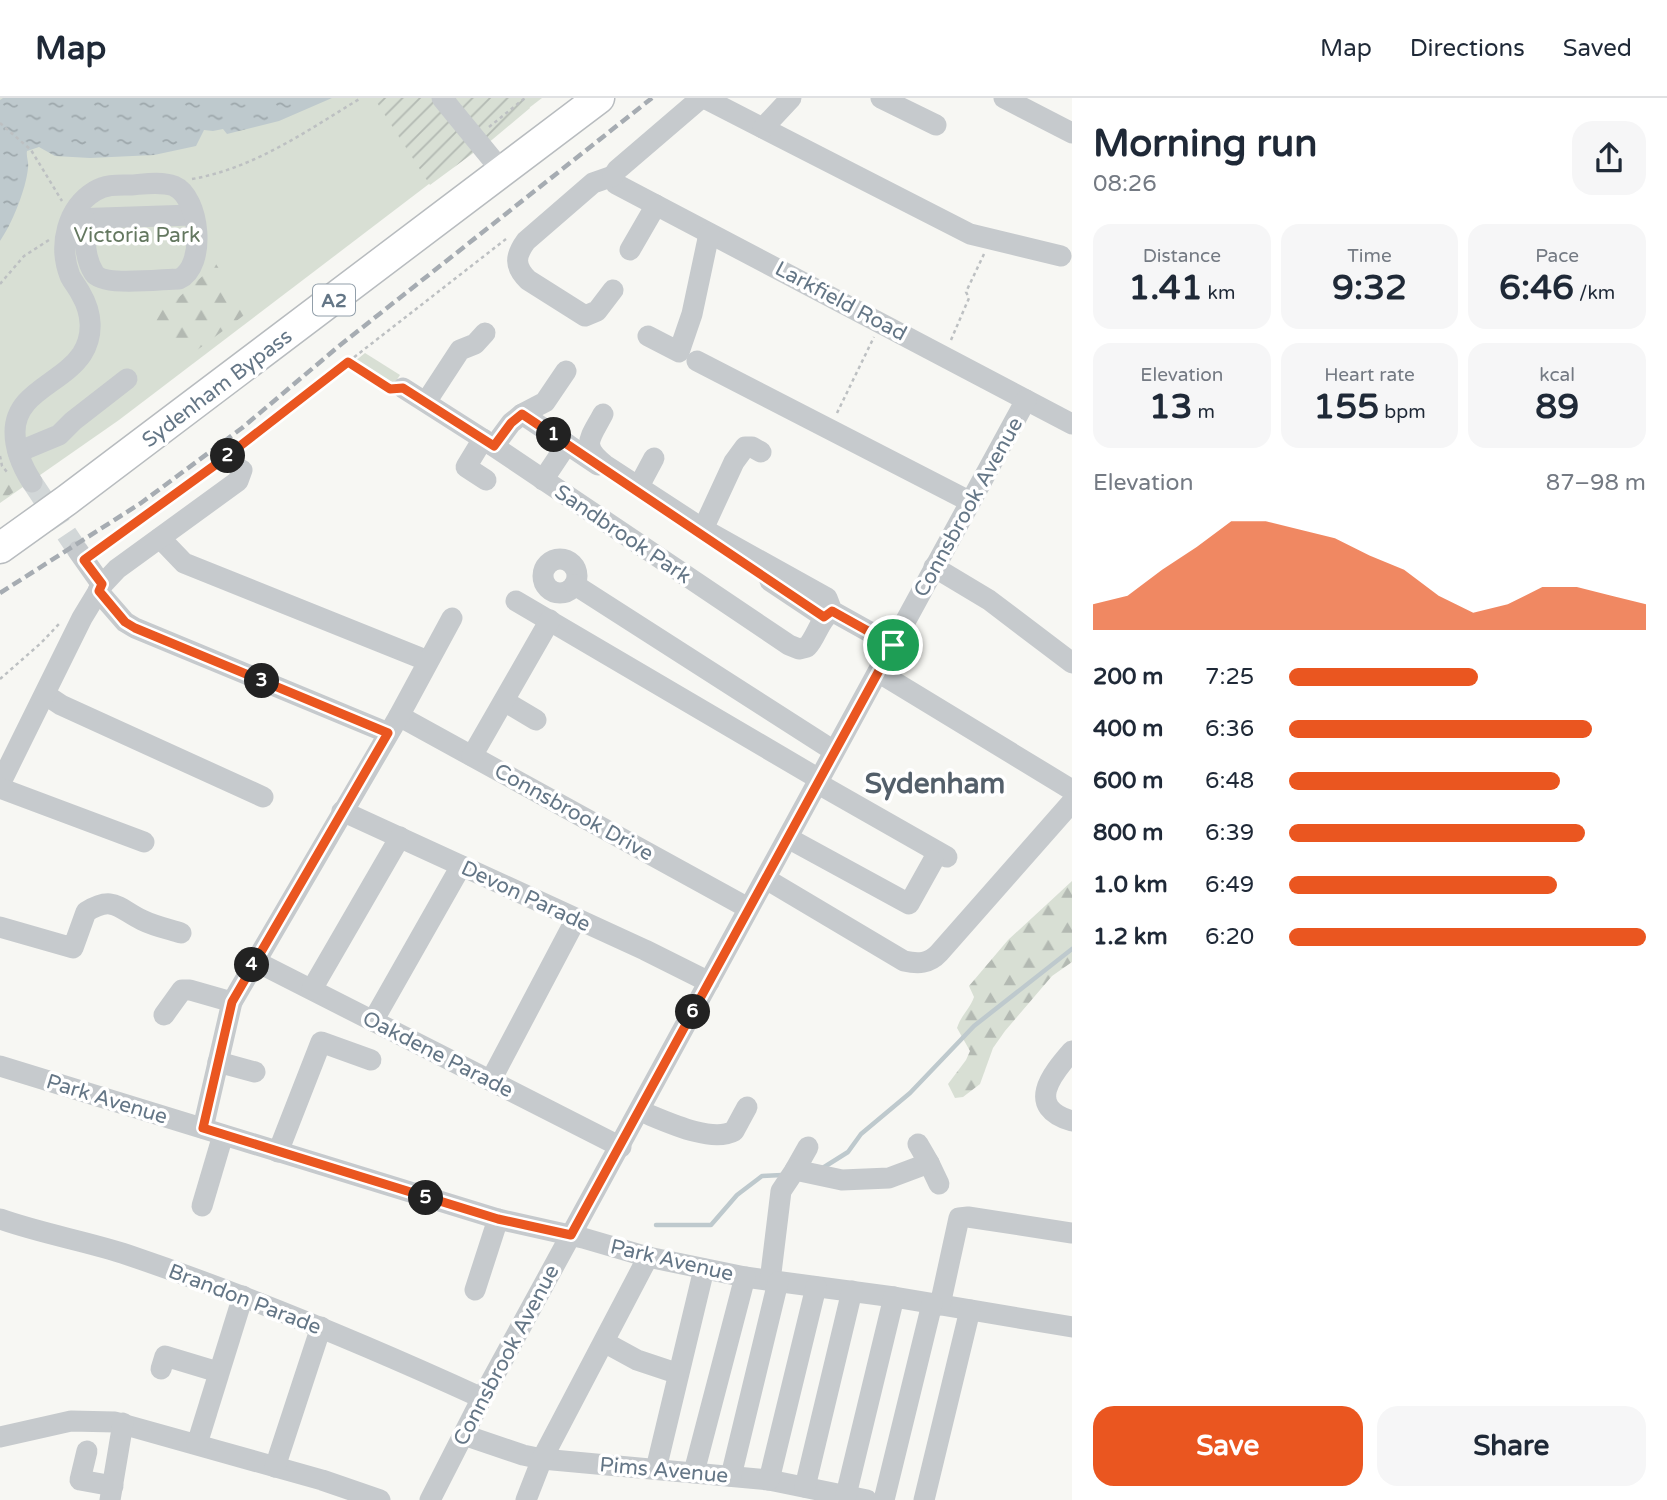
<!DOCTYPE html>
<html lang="en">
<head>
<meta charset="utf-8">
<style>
  :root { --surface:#fff; --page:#f6f6f7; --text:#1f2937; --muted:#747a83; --line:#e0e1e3; --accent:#ea5620 }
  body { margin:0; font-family:"Varela Round",sans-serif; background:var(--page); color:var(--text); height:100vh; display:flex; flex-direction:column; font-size:26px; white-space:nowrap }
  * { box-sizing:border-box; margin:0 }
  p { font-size:23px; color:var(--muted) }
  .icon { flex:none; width:38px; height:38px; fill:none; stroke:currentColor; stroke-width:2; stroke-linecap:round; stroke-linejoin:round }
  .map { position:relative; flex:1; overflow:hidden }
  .sheet { display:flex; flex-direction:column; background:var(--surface); width:595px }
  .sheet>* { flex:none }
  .pin { position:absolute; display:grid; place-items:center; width:60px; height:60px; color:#fff; margin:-30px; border:4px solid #fff; border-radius:50%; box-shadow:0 2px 7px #0007 }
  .km { position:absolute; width:35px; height:35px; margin:-18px; border-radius:50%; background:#222; color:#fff; font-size:19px; line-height:35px; text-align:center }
  .round { display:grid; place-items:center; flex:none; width:74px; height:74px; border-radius:21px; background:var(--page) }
  .headline { display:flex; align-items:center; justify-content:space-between; height:119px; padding:0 21px }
  h1 { font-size:38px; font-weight:800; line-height:52px }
  .stats { display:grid; grid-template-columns:repeat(3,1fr); gap:10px; height:119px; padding:7px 21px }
  .stats div { display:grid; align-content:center; border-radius:18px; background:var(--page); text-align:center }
  .stats b { font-size:35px; font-weight:800 }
  .stats small { font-size:19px; font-weight:400 }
  .stats p { font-size:19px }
  .chart { height:196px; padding:14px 21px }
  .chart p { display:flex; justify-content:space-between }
  .chart svg { width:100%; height:126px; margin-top:7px; fill:var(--accent); opacity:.7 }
  .cta { display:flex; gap:14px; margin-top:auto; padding:14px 21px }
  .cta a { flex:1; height:80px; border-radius:21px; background:var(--accent); color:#fff; font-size:28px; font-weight:800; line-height:80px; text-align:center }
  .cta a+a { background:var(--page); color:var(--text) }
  ul { padding:0 21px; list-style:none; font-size:23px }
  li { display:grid; grid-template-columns:112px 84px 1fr; align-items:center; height:52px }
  li i { height:18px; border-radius:9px; background:var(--accent) }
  header { display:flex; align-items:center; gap:42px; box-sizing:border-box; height:98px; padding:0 35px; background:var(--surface); border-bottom:2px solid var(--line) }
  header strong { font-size:33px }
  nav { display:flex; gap:38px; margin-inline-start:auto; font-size:24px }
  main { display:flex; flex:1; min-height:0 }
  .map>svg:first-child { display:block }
  .green { fill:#d8dfd4 }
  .forest { fill:url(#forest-firs) }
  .garden { fill:url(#garden-furrows) }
  .water { fill:url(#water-ripples) }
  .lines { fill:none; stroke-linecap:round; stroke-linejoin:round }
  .stream { stroke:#bec9cd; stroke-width:4.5 }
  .minor-tunnel { stroke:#d2d7d8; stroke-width:21; stroke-dasharray:21 10; stroke-linecap:butt }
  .highway-casing { stroke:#b8bcbf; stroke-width:33 }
  .path { stroke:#bdc0c2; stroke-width:2.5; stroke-dasharray:3.5 3.5; stroke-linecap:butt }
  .minor { stroke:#c6cacd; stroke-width:21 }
  .highway { stroke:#fff; stroke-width:30 }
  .rail { stroke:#a6acb2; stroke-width:4.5; stroke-dasharray:10 5; stroke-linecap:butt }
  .route-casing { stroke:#fff; stroke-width:14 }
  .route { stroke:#ea5620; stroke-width:9 }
  .labels { text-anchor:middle; stroke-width:7; stroke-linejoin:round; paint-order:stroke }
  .shield { fill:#fff; stroke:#929faa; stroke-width:2 }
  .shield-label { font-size:19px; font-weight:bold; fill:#647686 }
  .park-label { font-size:21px; fill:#647860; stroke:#fff }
  .street-label { font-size:21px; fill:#647686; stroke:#fff }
  .district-label { font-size:28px; font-weight:bold; fill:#535f6a; stroke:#fff }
</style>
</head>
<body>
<header>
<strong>Map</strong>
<nav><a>Map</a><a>Directions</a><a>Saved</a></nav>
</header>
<main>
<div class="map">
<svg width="1072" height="1402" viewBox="0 0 1072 1402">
  <defs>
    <pattern id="forest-firs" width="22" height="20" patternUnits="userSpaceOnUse" patternTransform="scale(1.75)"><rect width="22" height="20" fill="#d8dfd4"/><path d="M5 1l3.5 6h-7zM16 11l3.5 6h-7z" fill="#b3b9b2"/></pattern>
    <pattern id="garden-furrows" width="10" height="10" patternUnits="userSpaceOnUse" patternTransform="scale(1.75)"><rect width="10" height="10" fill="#d8dfd4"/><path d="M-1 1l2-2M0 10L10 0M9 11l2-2" fill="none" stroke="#b3b9b2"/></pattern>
    <pattern id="water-ripples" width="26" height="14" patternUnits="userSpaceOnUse" patternTransform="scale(1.75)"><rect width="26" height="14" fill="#bec9cd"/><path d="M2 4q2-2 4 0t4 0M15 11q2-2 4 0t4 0" fill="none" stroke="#9ea8ac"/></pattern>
  </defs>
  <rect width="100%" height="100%" fill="#f7f7f3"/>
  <g class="green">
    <polygon points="0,0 542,0 119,322 0,405"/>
    <polygon points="365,255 400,277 392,289 354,264"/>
  </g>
  <g class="forest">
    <polygon points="216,166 247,215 177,267 150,217 178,200"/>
    <polygon points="0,372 7,381 20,390 0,403"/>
    <path d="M1072,783V864L1052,878L1005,933L993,950L980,986L963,999L955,1000L948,986L966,962L970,953L957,930C961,917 970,911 974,899L969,888L1008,842Z"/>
  </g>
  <g class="garden">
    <polygon points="374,0 435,0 476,53 430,87"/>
    <polygon points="451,0 523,0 530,10 487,46"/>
  </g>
  <path class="water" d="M3,0H332L279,23L227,36L223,31L213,33L204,32L196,48L154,57L90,60L55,58L39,49L27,53C26,59 29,64 28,70C26,91 12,126 0,143V2Z"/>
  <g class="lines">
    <g class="stream">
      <polyline points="821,1071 848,1054 861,1036 910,995 974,928 1072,851"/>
      <polyline points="656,1127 711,1127 737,1097 762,1078 782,1077"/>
    </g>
    <polyline class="minor-tunnel" points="32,384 78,453"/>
    <defs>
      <polyline id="highway" points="0,450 67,402 599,0"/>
    </defs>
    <use href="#highway" class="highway-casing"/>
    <g class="path">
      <polyline points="0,25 31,52 62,103"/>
      <polyline points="489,29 525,0"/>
      <path d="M192,81C255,70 308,32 361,0"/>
      <polyline points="0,186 24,158 49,142"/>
      <polyline points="951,242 969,200 966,194 984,156"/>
      <polyline points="348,264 386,288"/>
      <polyline points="837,315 874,239"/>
      <polyline points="0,358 2,368 7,374"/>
      <polyline points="97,453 222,362 506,141"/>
      <polyline points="0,581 41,545 59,526"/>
    </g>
    <g class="minor">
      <polyline points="442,0 492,61"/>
      <polyline points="704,0 970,136 1061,158"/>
      <polyline points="881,0 936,27"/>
      <polyline points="1004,0 1072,35"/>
      <polyline points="763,30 791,0"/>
      <polyline points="613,78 616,86 1072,326"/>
      <path d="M613,78L593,85L526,143C515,158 514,168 528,182L585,218L597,213L613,192"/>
      <polyline points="613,78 617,72 701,0"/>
      <polyline points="72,121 192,117"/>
      <polyline points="630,152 656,107"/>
      <polyline points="648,238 679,254 692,216 709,136"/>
      <polyline points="697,263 969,403"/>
      <path d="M403,290L483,341L789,547L799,551L807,549C817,538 819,522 832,513"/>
      <polyline points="426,304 460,252 475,246 485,235"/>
      <polyline points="522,316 598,367"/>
      <path d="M603,316C590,341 580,347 605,367L703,431L827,500L832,513L893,547"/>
      <polyline points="483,341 466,369 486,382"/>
      <polyline points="494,348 511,325 522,316 545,304 566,273"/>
      <polyline points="18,354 59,337 73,323 127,281"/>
      <polyline points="543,382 567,346"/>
      <path d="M32,384C23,370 15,351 15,334C15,294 62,286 82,256C94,237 92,215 81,196C78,190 73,184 70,178C58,147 67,110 95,93C106,86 119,87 131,87C144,86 161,83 174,88C200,99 207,168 179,181C162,181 103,189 94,175C84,160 85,138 84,120"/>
      <polyline points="639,388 654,360"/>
      <polyline points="703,431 734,364 745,349 752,349 761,354"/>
      <polyline points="160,440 184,465 428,563"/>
      <polyline points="78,453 102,487"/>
      <circle cx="560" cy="478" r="17"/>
      <polyline points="934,469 989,502 1072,565"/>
      <polyline points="770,483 824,519"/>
      <polyline points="575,487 834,653"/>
      <polyline points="98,493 125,524 135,530 388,635"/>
      <polyline points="516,503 819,681"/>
      <polyline points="878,574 1072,692"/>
      <polyline points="46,597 61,607 263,699"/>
      <polyline points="504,603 536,622"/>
      <polyline points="399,618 748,810"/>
      <polyline points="472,658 550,522"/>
      <polyline points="817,685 947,759"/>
      <polyline points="0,686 82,520 102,487 117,471 238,383 242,372"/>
      <polyline points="0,690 144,744"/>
      <polyline points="342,713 645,852 709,884"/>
      <polyline points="788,740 909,806 933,763"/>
      <path d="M766,781L904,863C918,866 929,866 939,855L1072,704"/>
      <path d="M0,829L73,850L86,814C113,797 118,810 142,822C154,828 168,831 181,835"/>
      <polyline points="255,863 621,1049"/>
      <polyline points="312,891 400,739"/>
      <polyline points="164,917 182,892 190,892 232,904"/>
      <polyline points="373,923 461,768"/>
      <path d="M1072,953C1051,977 1025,1009 1072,1023"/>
      <polyline points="218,964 255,974"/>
      <polyline points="0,968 498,1121 583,1140 648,1159 745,1179 894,1199 1072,1229"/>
      <polyline points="491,982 576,821"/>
      <path d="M640,1013C663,1022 711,1046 734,1033L747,1009"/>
      <polyline points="203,1030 232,904 399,618 452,520"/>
      <polyline points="278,1054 321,944 371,962"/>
      <polyline points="929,1065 939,1086"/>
      <polyline points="795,1072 808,1049"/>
      <polyline points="202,1108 223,1037"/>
      <path d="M0,1121C42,1136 86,1143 128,1157C249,1198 366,1247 482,1300"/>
      <polyline points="770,1183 781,1093 795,1072 842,1082 889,1080 929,1065 918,1046"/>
      <polyline points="475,1192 498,1121"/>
      <polyline points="940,1207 959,1120 968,1119 1072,1135"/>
      <polyline points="604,1244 637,1262 670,1273"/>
      <polyline points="161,1271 165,1258 218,1274"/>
      <polyline points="464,1337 523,1357 542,1361 769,1382 867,1402"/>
      <polyline points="0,1339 71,1323 115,1324 322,1382 380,1402"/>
      <polyline points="197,1346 243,1198"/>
      <polyline points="87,1353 80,1382 113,1388"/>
      <polyline points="275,1369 321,1229"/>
      <polyline points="656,1371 704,1171"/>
      <polyline points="694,1374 745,1179"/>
      <polyline points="731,1378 778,1184"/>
      <polyline points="769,1382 816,1189"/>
      <polyline points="805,1389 852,1193"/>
      <polyline points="846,1397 894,1199"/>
      <polyline points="110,1402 123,1325"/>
      <polyline points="430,1402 482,1300 1026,302"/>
      <polyline points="526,1402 542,1361 648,1159"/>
      <polyline points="884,1402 932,1206"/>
      <polyline points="924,1402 970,1212"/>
    </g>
    <use href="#highway" class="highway"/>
    <polyline class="rail" points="0,495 141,405 242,330 339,248 652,0"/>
  </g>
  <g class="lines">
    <defs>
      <polygon id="route" points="348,264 390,291 403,290 494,348 511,325 522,316 824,519 832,513 893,547 571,1137 498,1121 203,1030 232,904 388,635 135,530 125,524 99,493 102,486 84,462 222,362"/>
    </defs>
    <use href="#route" class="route-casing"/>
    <use href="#route" class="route"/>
  </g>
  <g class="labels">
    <rect class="shield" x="313" y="186.5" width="42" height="31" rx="5"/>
    <g class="shield-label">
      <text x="334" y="209">A2</text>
    </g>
    <g class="park-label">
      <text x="137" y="144">Victoria Park</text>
    </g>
    <g class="street-label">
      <text transform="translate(841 203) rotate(28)" y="7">Larkfield Road</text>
      <text transform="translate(217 290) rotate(-37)" y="7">Sydenham Bypass</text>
      <text transform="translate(968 409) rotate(-61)" y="7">Connsbrook Avenue</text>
      <text transform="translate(623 436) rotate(34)" y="7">Sandbrook Park</text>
      <text transform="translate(574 714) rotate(29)" y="7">Connsbrook Drive</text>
      <text transform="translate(526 798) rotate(25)" y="7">Devon Parade</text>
      <text transform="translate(438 956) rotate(27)" y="7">Oakdene Parade</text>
      <text transform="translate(107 1001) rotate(17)" y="7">Park Avenue</text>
      <text transform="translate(672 1162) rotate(13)" y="7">Park Avenue</text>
      <text transform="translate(245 1201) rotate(21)" y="7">Brandon Parade</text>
      <text transform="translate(506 1257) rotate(-62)" y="7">Connsbrook Avenue</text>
      <text transform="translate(664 1372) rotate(5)" y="7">Pims Avenue</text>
    </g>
    <g class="district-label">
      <text x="935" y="695">Sydenham</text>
    </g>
  </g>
</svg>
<div class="pin" style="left:893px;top:547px;background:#1e9e55"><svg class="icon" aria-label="arrive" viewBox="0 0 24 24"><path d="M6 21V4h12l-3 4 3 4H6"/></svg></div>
<b class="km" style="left:554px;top:337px">1</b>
<b class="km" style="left:228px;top:358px">2</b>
<b class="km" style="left:262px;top:583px">3</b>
<b class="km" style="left:252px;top:867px">4</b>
<b class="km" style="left:426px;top:1100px">5</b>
<b class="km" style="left:693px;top:914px">6</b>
</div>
<section class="sheet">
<div class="headline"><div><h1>Morning run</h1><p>08:26</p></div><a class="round"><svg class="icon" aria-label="share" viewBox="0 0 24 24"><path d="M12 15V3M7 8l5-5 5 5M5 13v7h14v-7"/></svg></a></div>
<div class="stats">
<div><p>Distance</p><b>1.41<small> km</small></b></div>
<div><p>Time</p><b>9:32</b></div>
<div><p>Pace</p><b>6:46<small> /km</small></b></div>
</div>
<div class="stats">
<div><p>Elevation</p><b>13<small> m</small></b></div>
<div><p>Heart rate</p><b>155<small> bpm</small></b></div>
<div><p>kcal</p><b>89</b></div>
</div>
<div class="chart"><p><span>Elevation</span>87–98 m</p>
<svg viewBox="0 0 160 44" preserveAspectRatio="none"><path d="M0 44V35L10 32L20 23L30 15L40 6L50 6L60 9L70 12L80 18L90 23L100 32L110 38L120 35L130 29L140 29L150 32L160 35V44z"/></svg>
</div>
<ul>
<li><b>200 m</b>7:25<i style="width:53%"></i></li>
<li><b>400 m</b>6:36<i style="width:85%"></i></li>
<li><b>600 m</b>6:48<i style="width:76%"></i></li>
<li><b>800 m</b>6:39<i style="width:83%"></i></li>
<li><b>1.0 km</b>6:49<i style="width:75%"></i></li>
<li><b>1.2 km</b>6:20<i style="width:100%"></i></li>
</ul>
<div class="cta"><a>Save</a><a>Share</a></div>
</section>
</main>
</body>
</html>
